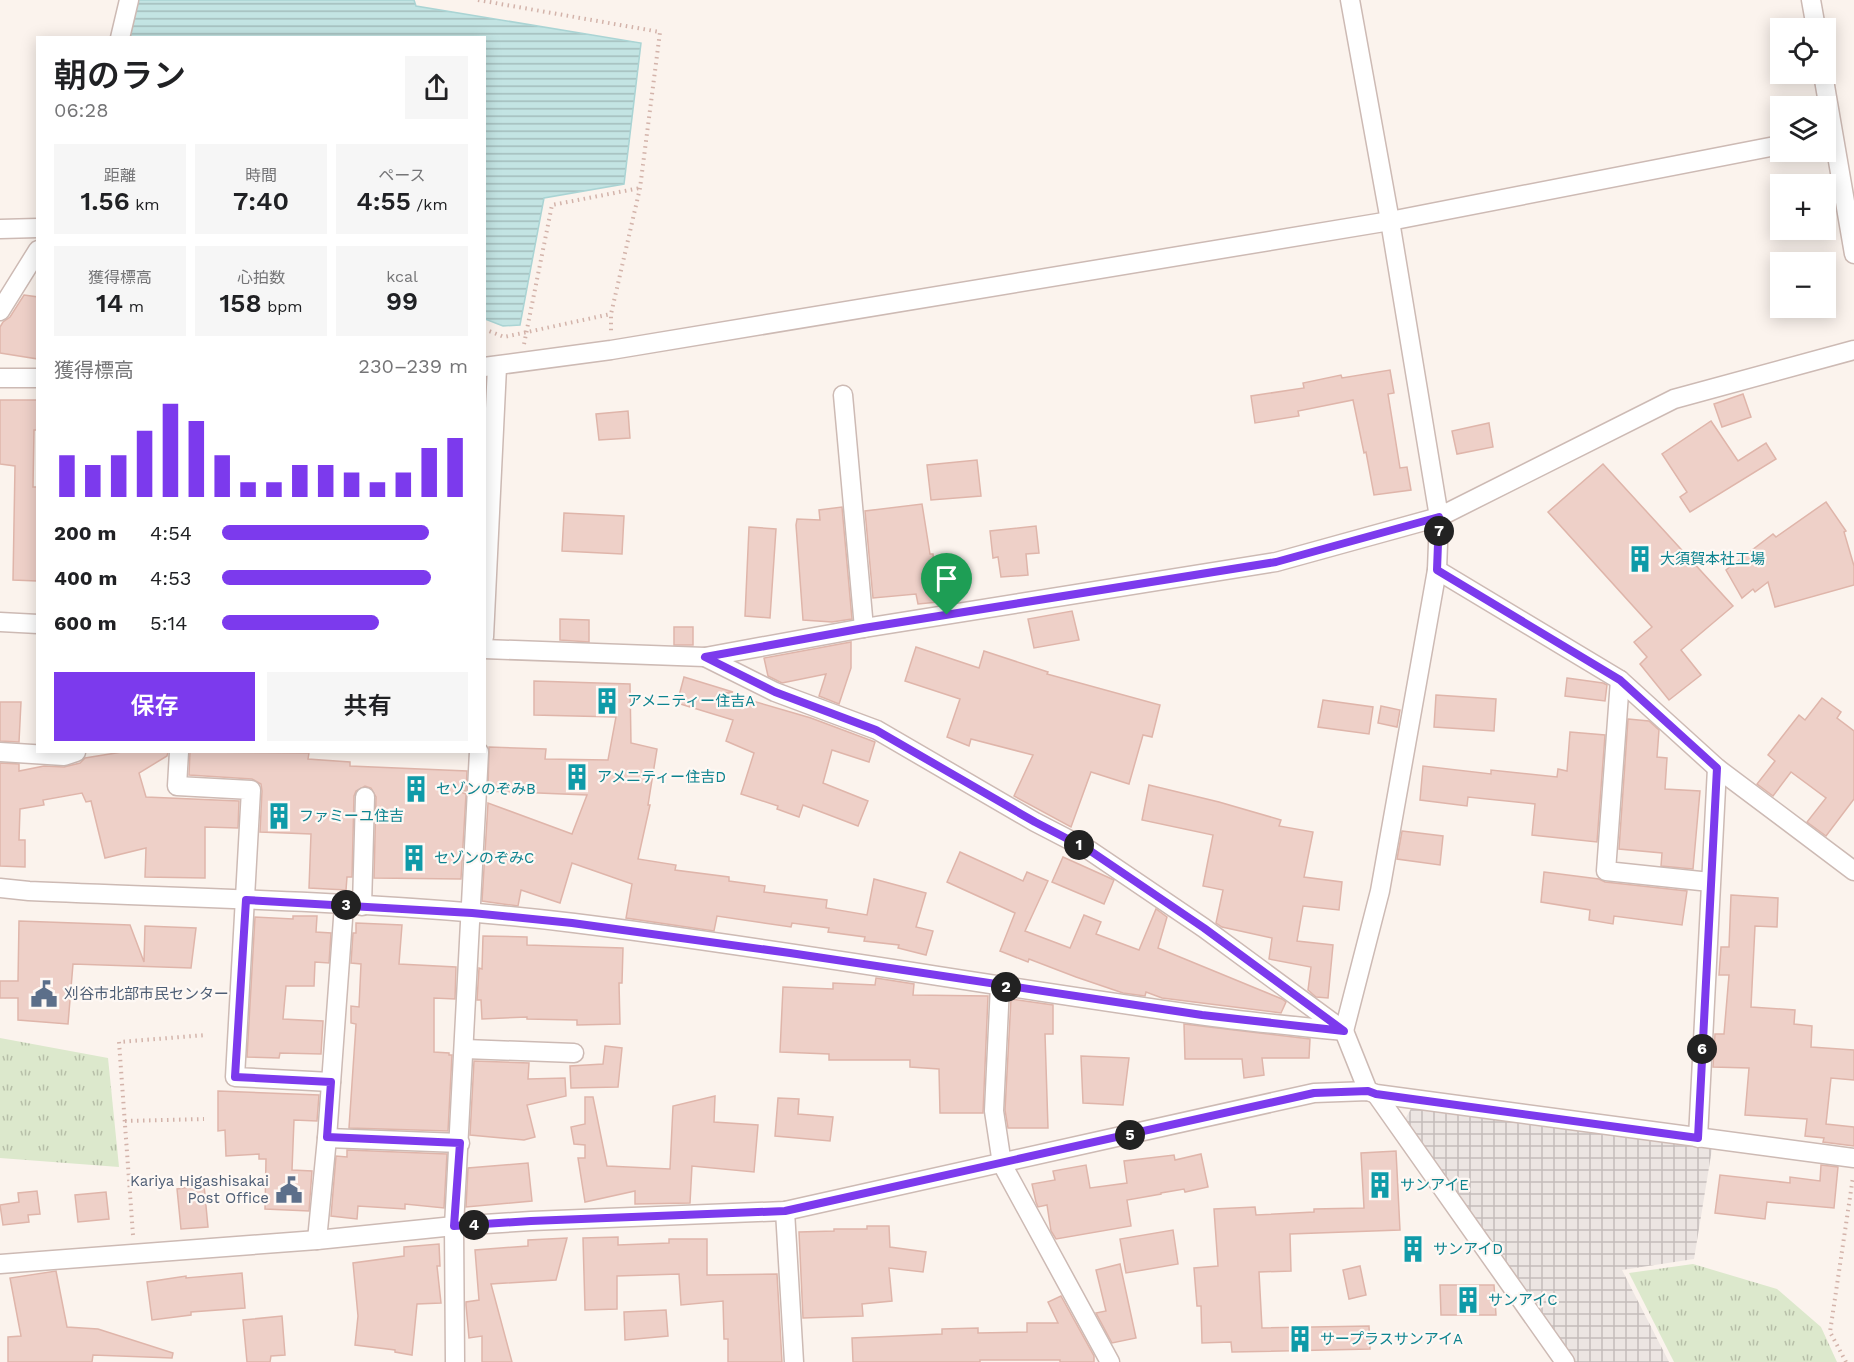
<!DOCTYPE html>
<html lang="ja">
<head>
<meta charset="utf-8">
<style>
  :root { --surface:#fff; --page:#f6f6f6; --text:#202124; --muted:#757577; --accent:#7c3aed }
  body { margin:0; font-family:"Work Sans","Noto Sans JP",sans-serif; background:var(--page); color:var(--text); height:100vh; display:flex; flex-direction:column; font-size:22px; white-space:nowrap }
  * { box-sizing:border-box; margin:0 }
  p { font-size:20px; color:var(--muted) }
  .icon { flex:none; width:33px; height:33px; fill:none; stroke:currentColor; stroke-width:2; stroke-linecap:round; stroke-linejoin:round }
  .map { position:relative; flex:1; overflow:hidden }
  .drawer { position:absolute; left:36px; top:36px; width:450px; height:717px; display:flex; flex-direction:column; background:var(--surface); border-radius:0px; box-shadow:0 3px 15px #0003 }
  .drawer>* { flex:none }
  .fabs { position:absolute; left:1770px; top:18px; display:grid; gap:12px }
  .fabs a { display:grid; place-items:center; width:66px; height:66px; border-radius:0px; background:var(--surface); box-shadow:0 3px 15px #0003; font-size:30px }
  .pin { position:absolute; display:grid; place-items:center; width:51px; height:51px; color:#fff; margin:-62px -26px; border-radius:50% 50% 50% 0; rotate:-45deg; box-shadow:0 0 6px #0007 }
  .pin .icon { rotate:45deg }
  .km { position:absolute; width:30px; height:30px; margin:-15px; border-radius:50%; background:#222; color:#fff; font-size:16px; line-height:30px; text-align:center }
  .round { display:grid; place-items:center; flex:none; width:63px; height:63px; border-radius:0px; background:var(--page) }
  .head { display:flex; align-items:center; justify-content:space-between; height:102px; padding:0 18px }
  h1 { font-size:33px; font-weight:600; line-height:45px }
  .figures { display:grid; grid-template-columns:repeat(3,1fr); gap:9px; height:102px; padding:6px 18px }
  .figures div { display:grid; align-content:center; border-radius:0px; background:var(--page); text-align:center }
  .figures b { font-size:26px; font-weight:600 }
  .figures small { font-size:16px; font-weight:400 }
  .figures p { font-size:16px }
  .chart { height:168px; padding:12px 18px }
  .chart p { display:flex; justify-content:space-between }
  .chart svg { width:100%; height:108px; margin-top:6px; stroke:var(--accent); stroke-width:6 }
  .action { display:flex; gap:12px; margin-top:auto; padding:12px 18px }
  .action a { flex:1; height:69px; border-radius:0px; background:var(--accent); color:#fff; font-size:24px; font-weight:600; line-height:69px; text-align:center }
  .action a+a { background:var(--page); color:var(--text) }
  ul { padding:0 18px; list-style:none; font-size:20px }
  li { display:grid; grid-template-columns:96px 72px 1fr; align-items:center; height:45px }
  li i { height:15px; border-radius:8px; background:var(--accent) }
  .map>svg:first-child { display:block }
  .industrial { fill:url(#industrial-grid) }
  .park { fill:url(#park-tufts) }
  .water { fill:url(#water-rules); stroke:#aad4d4; stroke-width:1.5 }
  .building { fill:#eed0c8; stroke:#dfb5aa; stroke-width:1.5 }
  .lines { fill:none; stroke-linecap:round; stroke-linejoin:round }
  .street-casing { stroke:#cdbab4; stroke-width:21 }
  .path { stroke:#d3b3aa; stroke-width:4; stroke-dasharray:1.5 4.5; stroke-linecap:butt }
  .street { stroke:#fff; stroke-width:18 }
  .route-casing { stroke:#fff; stroke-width:12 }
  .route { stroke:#7c3aed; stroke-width:8 }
  .labels { text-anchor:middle; stroke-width:4.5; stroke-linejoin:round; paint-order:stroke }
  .culture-label { font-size:15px; fill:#0d838f; stroke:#fef8f4; text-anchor:start }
  .service-label { font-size:15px; fill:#4e5e75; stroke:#fef8f4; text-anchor:start }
</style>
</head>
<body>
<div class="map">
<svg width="1854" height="1362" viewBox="0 0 1854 1362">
  <defs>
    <pattern id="industrial-grid" width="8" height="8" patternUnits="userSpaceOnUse" patternTransform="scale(1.5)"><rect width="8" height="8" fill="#ece5e2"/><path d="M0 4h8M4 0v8" fill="none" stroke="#c4bcba"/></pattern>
    <pattern id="park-tufts" width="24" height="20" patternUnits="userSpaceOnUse" patternTransform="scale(1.5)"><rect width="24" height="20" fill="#dce8cc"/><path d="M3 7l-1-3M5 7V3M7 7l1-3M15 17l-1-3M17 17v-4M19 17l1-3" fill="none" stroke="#b7bfa8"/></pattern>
    <pattern id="water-rules" width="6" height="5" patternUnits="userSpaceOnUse" patternTransform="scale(1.5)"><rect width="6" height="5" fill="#c3e4e3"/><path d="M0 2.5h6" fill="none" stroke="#a3bcbb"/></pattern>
  </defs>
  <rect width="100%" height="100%" fill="#fbf3ed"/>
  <polygon class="industrial" points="1412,1107 1712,1149 1694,1259 1622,1270 1669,1362 1574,1362 1404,1121"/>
  <g class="park">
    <polygon points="0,1038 108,1058 119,1167 0,1158"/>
    <polygon points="1693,1264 1777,1289 1821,1327 1837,1362 1674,1362 1629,1273"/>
  </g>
  <polygon class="water" points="138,0 414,0 416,6 641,43 624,184 544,198 520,325 503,326 485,319 484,38 130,38"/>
  <g class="building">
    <polygon points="24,295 38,297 38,359 0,353 0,327 3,322 10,317"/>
    <polygon points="1390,370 1394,393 1388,394 1400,468 1407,467 1411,490 1374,495 1366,452 1364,453 1353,400 1298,411 1299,416 1255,423 1251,396 1304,388 1303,383 1341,375 1342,378"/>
    <polygon points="1743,394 1751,417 1722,427 1714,404"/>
    <polygon points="0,400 38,400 38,430 34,430 33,487 38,487 37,581 13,580 15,466 0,464"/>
    <polygon points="628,411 630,438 599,440 596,414"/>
    <polygon points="1711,421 1738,461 1766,443 1776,459 1690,512 1680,497 1687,492 1662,454"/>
    <polygon points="1489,423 1493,447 1457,454 1452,431"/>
    <polygon points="977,460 981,496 931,500 927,465"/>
    <polygon points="1603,464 1733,606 1681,650 1701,675 1669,700 1640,664 1647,657 1634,642 1652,627 1548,512"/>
    <polygon points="1826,502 1846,531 1844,532 1854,566 1854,585 1775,607 1768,582 1755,592 1753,589 1742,598 1726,570 1773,534 1776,537"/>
    <polygon points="922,504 930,554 933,554 938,602 918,604 916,594 873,598 865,511"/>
    <polygon points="842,507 852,619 832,622 803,620 796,525 797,519 820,520 819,510"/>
    <polygon points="564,513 624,516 622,554 562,551"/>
    <polygon points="1036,526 1039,553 1026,554 1028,575 1001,577 998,557 993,558 990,531"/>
    <polygon points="749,527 776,529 770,618 745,616"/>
    <polygon points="1072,611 1079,640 1034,648 1028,619"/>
    <polygon points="560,619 589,620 589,642 560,640"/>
    <rect x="674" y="627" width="19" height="18"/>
    <polygon points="851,642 851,668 839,704 819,696 826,674 782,683 768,676 764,658"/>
    <polygon points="916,647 979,668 984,651 1048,672 1047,674 1160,705 1152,737 1143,735 1129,784 1091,772 1071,827 1014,796 1033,755 971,739 969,746 947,737 960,699 905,681"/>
    <polygon points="684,677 733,692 725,693 811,718 875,742 869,762 832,750 823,783 868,801 858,826 803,805 799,817 777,809 778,806 741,794 754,753 726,741 733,720 677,703"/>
    <polygon points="1567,678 1603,683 1607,685 1605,701 1565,696"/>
    <polygon points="534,681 630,684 631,743 657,749 648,805 650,805 638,859 676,865 675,870 729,877 729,881 765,886 764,892 827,900 826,908 867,915 874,879 926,893 916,927 933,931 926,955 898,948 899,945 864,941 865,937 828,932 829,928 792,923 791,927 717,916 714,931 626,918 632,884 572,863 560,903 521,890 518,906 482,901 488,803 572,834 587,795 488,791 489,747 546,749 545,759 608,760 616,717 534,715"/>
    <polygon points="1436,695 1496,699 1494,731 1434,727"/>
    <polygon points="1822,698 1841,712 1837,718 1854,731 1854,799 1826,836 1807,822 1826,798 1791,772 1773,796 1757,784 1775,761 1768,755 1799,715 1805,720"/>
    <polygon points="1323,700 1373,707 1369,734 1318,727"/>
    <polygon points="0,702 21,702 19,742 0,741"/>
    <polygon points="1381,706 1400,710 1397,727 1378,723"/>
    <polygon points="1628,719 1649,721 1659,730 1657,757 1667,758 1665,789 1700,791 1693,869 1661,866 1662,853 1619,849"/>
    <polygon points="1570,732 1605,735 1597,842 1532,835 1535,804 1468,797 1467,806 1420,800 1423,766 1491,774 1491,770 1557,777 1558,769 1567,771"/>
    <polygon points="122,752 168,752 167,756 139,773 146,797 239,801 238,828 205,827 205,878 145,877 146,848 105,858 91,801 86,802 82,793 43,800 44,805 20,809 19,840 25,840 25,867 0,866 0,763 19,764 19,771 44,766 64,767 80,763 85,758"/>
    <polygon points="190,752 309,753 308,759 350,762 350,766 467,771 466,791 455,790 466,794 461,879 374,878 376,797 371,788 365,786 356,791 354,796 352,877 347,877 346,890 309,888 311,834 260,832 262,791 261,784 252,779 189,775"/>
    <polygon points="1149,785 1219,802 1281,820 1279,826 1313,832 1304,877 1342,882 1339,910 1303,906 1297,941 1333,945 1328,998 1316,997 1308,990 1311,967 1269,959 1272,938 1222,927 1216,923 1223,890 1203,886 1213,835 1142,820"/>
    <polygon points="1402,831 1443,836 1440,865 1397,859"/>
    <polygon points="960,852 1023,881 1027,872 1048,881 1025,931 1070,948 1084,915 1101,922 1096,934 1139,950 1156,909 1167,917 1158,948 1282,999 1286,1002 1281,1013 1162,998 1146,992 1145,996 1123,993 1076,977 1029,959 1028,962 1000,951 1015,913 947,882"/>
    <polygon points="1063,857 1114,880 1104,904 1052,882"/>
    <polygon points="1544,872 1599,879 1605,882 1687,891 1682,925 1614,916 1613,924 1589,920 1590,910 1541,902"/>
    <polygon points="1731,895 1778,898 1777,927 1755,926 1751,1007 1795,1010 1794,1024 1812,1026 1811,1047 1854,1050 1854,1080 1831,1078 1826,1124 1854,1127 1854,1146 1823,1142 1824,1138 1805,1136 1807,1119 1745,1115 1749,1068 1713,1067 1715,1034 1724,1034 1729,975 1719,975 1721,947 1729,947"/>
    <polygon points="293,916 317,916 316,932 331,933 329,963 315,962 314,986 286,986 283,1019 323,1021 321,1054 280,1053 279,1058 247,1057 255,917 293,919"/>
    <polygon points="19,921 130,925 144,962 145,926 196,928 191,968 73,964 68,1024 18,1020 18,998 0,998 0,981 18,981"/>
    <polygon points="356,923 402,925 399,964 456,967 455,999 434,998 434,1052 449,1053 449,1055 452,1055 448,1131 349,1128 356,1024 351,1023 351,1006 359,1007 361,964 351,963 353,933 356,933"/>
    <polygon points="483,936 527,937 527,945 623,948 622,983 619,983 620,1024 577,1025 577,1020 527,1019 527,1017 482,1019 481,1000 477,1000 479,968 482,969"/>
    <polygon points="876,978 914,984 913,995 988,996 983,1113 940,1113 939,1069 910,1067 910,1060 829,1060 829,1054 780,1052 783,987 833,989 833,983 875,985"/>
    <polygon points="1011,999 1053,1005 1053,1034 1045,1034 1048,1128 1008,1128 1005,1110"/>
    <polygon points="1184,1024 1310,1039 1309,1058 1262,1058 1264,1075 1244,1078 1242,1059 1185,1059"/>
    <polygon points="605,1046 622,1048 618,1087 571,1088 570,1066 603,1064"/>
    <polygon points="1081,1056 1129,1058 1123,1105 1083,1103"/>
    <polygon points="474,1061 529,1063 528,1079 565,1078 566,1096 527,1105 535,1137 524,1140 470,1135"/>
    <polygon points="218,1091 319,1095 317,1121 294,1120 292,1170 312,1171 309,1211 265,1209 266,1159 259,1159 259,1154 226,1156 225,1130 218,1131"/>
    <polygon points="715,1096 714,1122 758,1125 754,1172 692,1166 690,1203 635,1204 635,1191 585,1202 578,1158 585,1158 585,1145 574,1144 571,1127 585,1124 585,1097 593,1097 607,1166 670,1169 673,1106"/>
    <polygon points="778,1098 799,1099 798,1114 833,1117 830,1141 775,1136"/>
    <polygon points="347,1150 447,1154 444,1208 405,1204 405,1209 358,1206 357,1219 331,1216 336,1156 347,1157"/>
    <polygon points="1396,1151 1400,1230 1290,1234 1291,1271 1259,1272 1262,1328 1369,1326 1370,1349 1232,1352 1231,1342 1202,1343 1201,1306 1197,1306 1194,1268 1218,1266 1214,1209 1255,1207 1256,1215 1314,1212 1314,1209 1364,1208 1361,1153"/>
    <polygon points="1201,1154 1208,1187 1185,1192 1184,1189 1161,1193 1161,1194 1127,1200 1131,1226 1056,1239 1051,1231 1047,1205 1038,1207 1036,1202 1032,1184 1055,1180 1053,1171 1086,1165 1090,1188 1127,1183 1124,1161 1174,1155 1175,1160"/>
    <polygon points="528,1163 532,1201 466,1207 468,1168"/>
    <polygon points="1821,1165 1838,1167 1834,1208 1767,1202 1765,1219 1715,1213 1720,1175 1790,1183 1790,1177 1820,1181"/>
    <polygon points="204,1185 208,1227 181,1229 177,1189"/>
    <polygon points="37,1191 40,1214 28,1215 29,1222 3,1225 0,1205 19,1202 18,1193"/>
    <polygon points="106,1192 109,1219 78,1222 75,1195"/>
    <polygon points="867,1226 889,1226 890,1247 926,1252 923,1272 889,1268 892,1301 862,1304 863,1316 803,1318 799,1232 834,1231 834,1229 867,1229"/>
    <polygon points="1173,1230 1178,1264 1126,1273 1120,1239"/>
    <polygon points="618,1237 618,1245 669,1243 669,1239 707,1239 707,1275 777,1274 782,1362 728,1362 728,1339 724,1339 723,1301 681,1305 679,1274 617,1276 617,1309 585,1310 583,1238"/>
    <polygon points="567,1238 556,1280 491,1284 512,1362 482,1362 482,1336 469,1338 466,1305 466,1302 479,1300 475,1250 528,1246 528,1240"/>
    <polygon points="439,1244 440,1266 437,1266 441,1303 417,1304 412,1355 395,1352 395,1350 355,1345 358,1316 353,1263 404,1256 404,1247"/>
    <polygon points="1120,1264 1136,1338 1112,1343 1096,1313 1106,1311 1096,1270"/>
    <polygon points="1360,1266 1366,1295 1349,1299 1343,1270"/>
    <polygon points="56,1271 67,1327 98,1329 173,1353 172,1358 93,1355 92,1362 8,1362 8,1337 21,1336 10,1278"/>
    <polygon points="242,1273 245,1308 191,1312 191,1315 152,1320 147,1282 186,1276 186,1278"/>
    <polygon points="1440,1285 1494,1285 1496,1315 1441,1315"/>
    <polygon points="1061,1296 1094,1356 1094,1362 1060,1362 1060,1360 980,1360 980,1362 853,1362 852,1338 942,1334 942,1329 978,1328 978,1333 1027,1332 1027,1323 1058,1323 1048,1302"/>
    <polygon points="666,1310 668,1336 625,1340 624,1312"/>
    <polygon points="282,1316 285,1355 271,1356 270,1362 247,1362 243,1320"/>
  </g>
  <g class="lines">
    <defs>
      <g id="street">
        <polyline points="1350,0 1390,221 1439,517 1674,399 1854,350"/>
        <polyline points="1811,0 1816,28"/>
        <polyline points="120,38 129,0"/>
        <polyline points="1823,74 1854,254"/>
        <polyline points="0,229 38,228"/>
        <polyline points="0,311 38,250"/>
        <polyline points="484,367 611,350 1390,221 1780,145"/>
        <polyline points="0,378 38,378"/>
        <polyline points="843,395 864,628"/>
        <polyline points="1437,570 1620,680 1717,768 1854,871"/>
        <polyline points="0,622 38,624"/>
        <polyline points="484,637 497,367"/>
        <polyline points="484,649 705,657 864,628 1276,562 1439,517 1437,570 1380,891 1344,1031"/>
        <polyline points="705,657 775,692 877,730 1035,822 1089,850 1204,928 1344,1031 1368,1091"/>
        <polyline points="1620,680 1606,871 1710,882"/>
        <polyline points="0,752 64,756 76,752"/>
        <polyline points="179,752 177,786 251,790 235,1077 331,1082"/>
        <path d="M0,888L29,891C211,899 394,901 574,923C783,949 990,986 1199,1015C1247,1022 1296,1026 1344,1031"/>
        <polyline points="362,906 365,797"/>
        <polyline points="1000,986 994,1111 1002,1164 1110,1362"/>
        <polyline points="465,1049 574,1053"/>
        <polyline points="1376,1094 1565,1362"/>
        <polyline points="327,1138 460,1143"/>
        <polyline points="1698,1138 1717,768"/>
        <polyline points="785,1211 794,1362"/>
        <polyline points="317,1240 327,1138 344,905"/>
        <polyline points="0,1264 317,1240 454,1226 531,1221 785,1211 1314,1093 1368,1091 1376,1094 1854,1158"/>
        <polyline points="455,1362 454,1226 479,752"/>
      </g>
    </defs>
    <use href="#street" class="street-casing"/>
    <g class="path">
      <polyline points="478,0 660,32 640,188 611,314 611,331"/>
      <polyline points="484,329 504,337 611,314"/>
      <polyline points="524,344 552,205 640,188"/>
      <polyline points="125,1121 204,1119"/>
      <polyline points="133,1235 119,1042 206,1035"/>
      <polyline points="1846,1362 1830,1332 1853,1177"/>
    </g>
    <use href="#street" class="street"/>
  </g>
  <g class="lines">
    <defs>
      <polygon id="route" points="1439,517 1437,570 1620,680 1717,768 1698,1138 1376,1094 1368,1091 1314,1093 785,1211 531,1221 454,1226 460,1143 327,1137 331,1082 235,1077 246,900 472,913 572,923 790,953 1202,1015 1344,1031 1204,928 1089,850 1035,822 876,730 775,692 705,657 864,628 1276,562"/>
    </defs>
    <use href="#route" class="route-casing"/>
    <use href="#route" class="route"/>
  </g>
  <defs>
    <symbol id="building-bare" viewBox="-9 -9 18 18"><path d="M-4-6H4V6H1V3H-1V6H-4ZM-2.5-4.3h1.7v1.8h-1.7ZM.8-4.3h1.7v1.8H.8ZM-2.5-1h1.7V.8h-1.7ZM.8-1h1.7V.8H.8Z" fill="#0f9aa8" stroke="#fef8f4" stroke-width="2.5" paint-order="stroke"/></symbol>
    <symbol id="civic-bare" viewBox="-9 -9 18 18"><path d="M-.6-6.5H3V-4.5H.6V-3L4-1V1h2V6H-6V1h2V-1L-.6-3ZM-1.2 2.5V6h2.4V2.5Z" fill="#5c6f8a" stroke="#fef8f4" stroke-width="2.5" paint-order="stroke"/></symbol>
  </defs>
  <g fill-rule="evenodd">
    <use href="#building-bare" x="1621" y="540" width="38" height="38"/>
    <use href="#building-bare" x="588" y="682" width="38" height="38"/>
    <use href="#building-bare" x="558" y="758" width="38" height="38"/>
    <use href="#building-bare" x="397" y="770" width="38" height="38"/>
    <use href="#building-bare" x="260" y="797" width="38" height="38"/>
    <use href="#building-bare" x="395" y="839" width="38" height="38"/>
    <use href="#civic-bare" x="25" y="975" width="38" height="38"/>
    <use href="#building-bare" x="1361" y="1166" width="38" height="38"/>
    <use href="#civic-bare" x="270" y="1171" width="38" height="38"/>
    <use href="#building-bare" x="1394" y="1230" width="38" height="38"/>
    <use href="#building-bare" x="1449" y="1281" width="38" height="38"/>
    <use href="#building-bare" x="1281" y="1320" width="38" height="38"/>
  </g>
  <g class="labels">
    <g class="culture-label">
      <text x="1660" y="564">大須賀本社工場</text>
      <text x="627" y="706">アメニティー住吉A</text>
      <text x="597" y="782">アメニティー住吉D</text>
      <text x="436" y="794">セゾンのぞみB</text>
      <text x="299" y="821">ファミーユ住吉</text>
      <text x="434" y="863">セゾンのぞみC</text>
      <text x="1400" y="1190">サンアイE</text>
      <text x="1433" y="1254">サンアイD</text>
      <text x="1488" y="1305">サンアイC</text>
      <text x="1320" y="1344">サープラスサンアイA</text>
    </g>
    <g class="service-label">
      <text x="64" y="999">刈谷市北部市民センター</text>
      <text x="269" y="1186" text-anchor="end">Kariya Higashisakai<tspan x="269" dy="17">Post Office</tspan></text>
    </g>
  </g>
</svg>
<div class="fabs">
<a><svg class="icon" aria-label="locate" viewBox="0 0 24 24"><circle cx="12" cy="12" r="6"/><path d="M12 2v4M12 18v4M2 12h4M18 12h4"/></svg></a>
<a><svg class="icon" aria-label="layers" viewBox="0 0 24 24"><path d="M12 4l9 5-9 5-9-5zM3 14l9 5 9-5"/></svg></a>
<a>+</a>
<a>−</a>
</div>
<div class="pin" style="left:947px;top:615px;background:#1e9e55"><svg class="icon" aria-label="arrive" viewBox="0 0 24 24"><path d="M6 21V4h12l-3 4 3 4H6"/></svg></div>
<b class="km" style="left:1079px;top:845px">1</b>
<b class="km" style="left:1006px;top:987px">2</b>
<b class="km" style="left:346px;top:905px">3</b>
<b class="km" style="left:474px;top:1225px">4</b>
<b class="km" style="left:1130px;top:1135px">5</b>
<b class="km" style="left:1702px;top:1049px">6</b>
<b class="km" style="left:1439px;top:531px">7</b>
<section class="drawer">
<div class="head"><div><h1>朝のラン</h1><p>06:28</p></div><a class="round"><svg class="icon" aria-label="share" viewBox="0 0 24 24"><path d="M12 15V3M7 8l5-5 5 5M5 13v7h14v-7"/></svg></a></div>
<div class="figures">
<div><p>距離</p><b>1.56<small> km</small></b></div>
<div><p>時間</p><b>7:40</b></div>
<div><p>ペース</p><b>4:55<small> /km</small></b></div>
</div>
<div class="figures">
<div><p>獲得標高</p><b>14<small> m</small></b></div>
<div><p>心拍数</p><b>158<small> bpm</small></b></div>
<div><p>kcal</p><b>99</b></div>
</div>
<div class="chart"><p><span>獲得標高</span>230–239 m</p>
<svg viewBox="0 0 160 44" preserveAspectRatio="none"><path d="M5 44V27M15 44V31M25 44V27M35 44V17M45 44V6M55 44V13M65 44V27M75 44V38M85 44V38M95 44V31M105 44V31M115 44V34M125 44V38M135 44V34M145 44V24M155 44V20"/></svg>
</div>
<ul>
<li><b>200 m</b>4:54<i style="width:84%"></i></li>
<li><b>400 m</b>4:53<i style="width:85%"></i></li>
<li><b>600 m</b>5:14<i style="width:64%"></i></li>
</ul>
<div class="action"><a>保存</a><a>共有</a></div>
</section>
</div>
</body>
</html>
